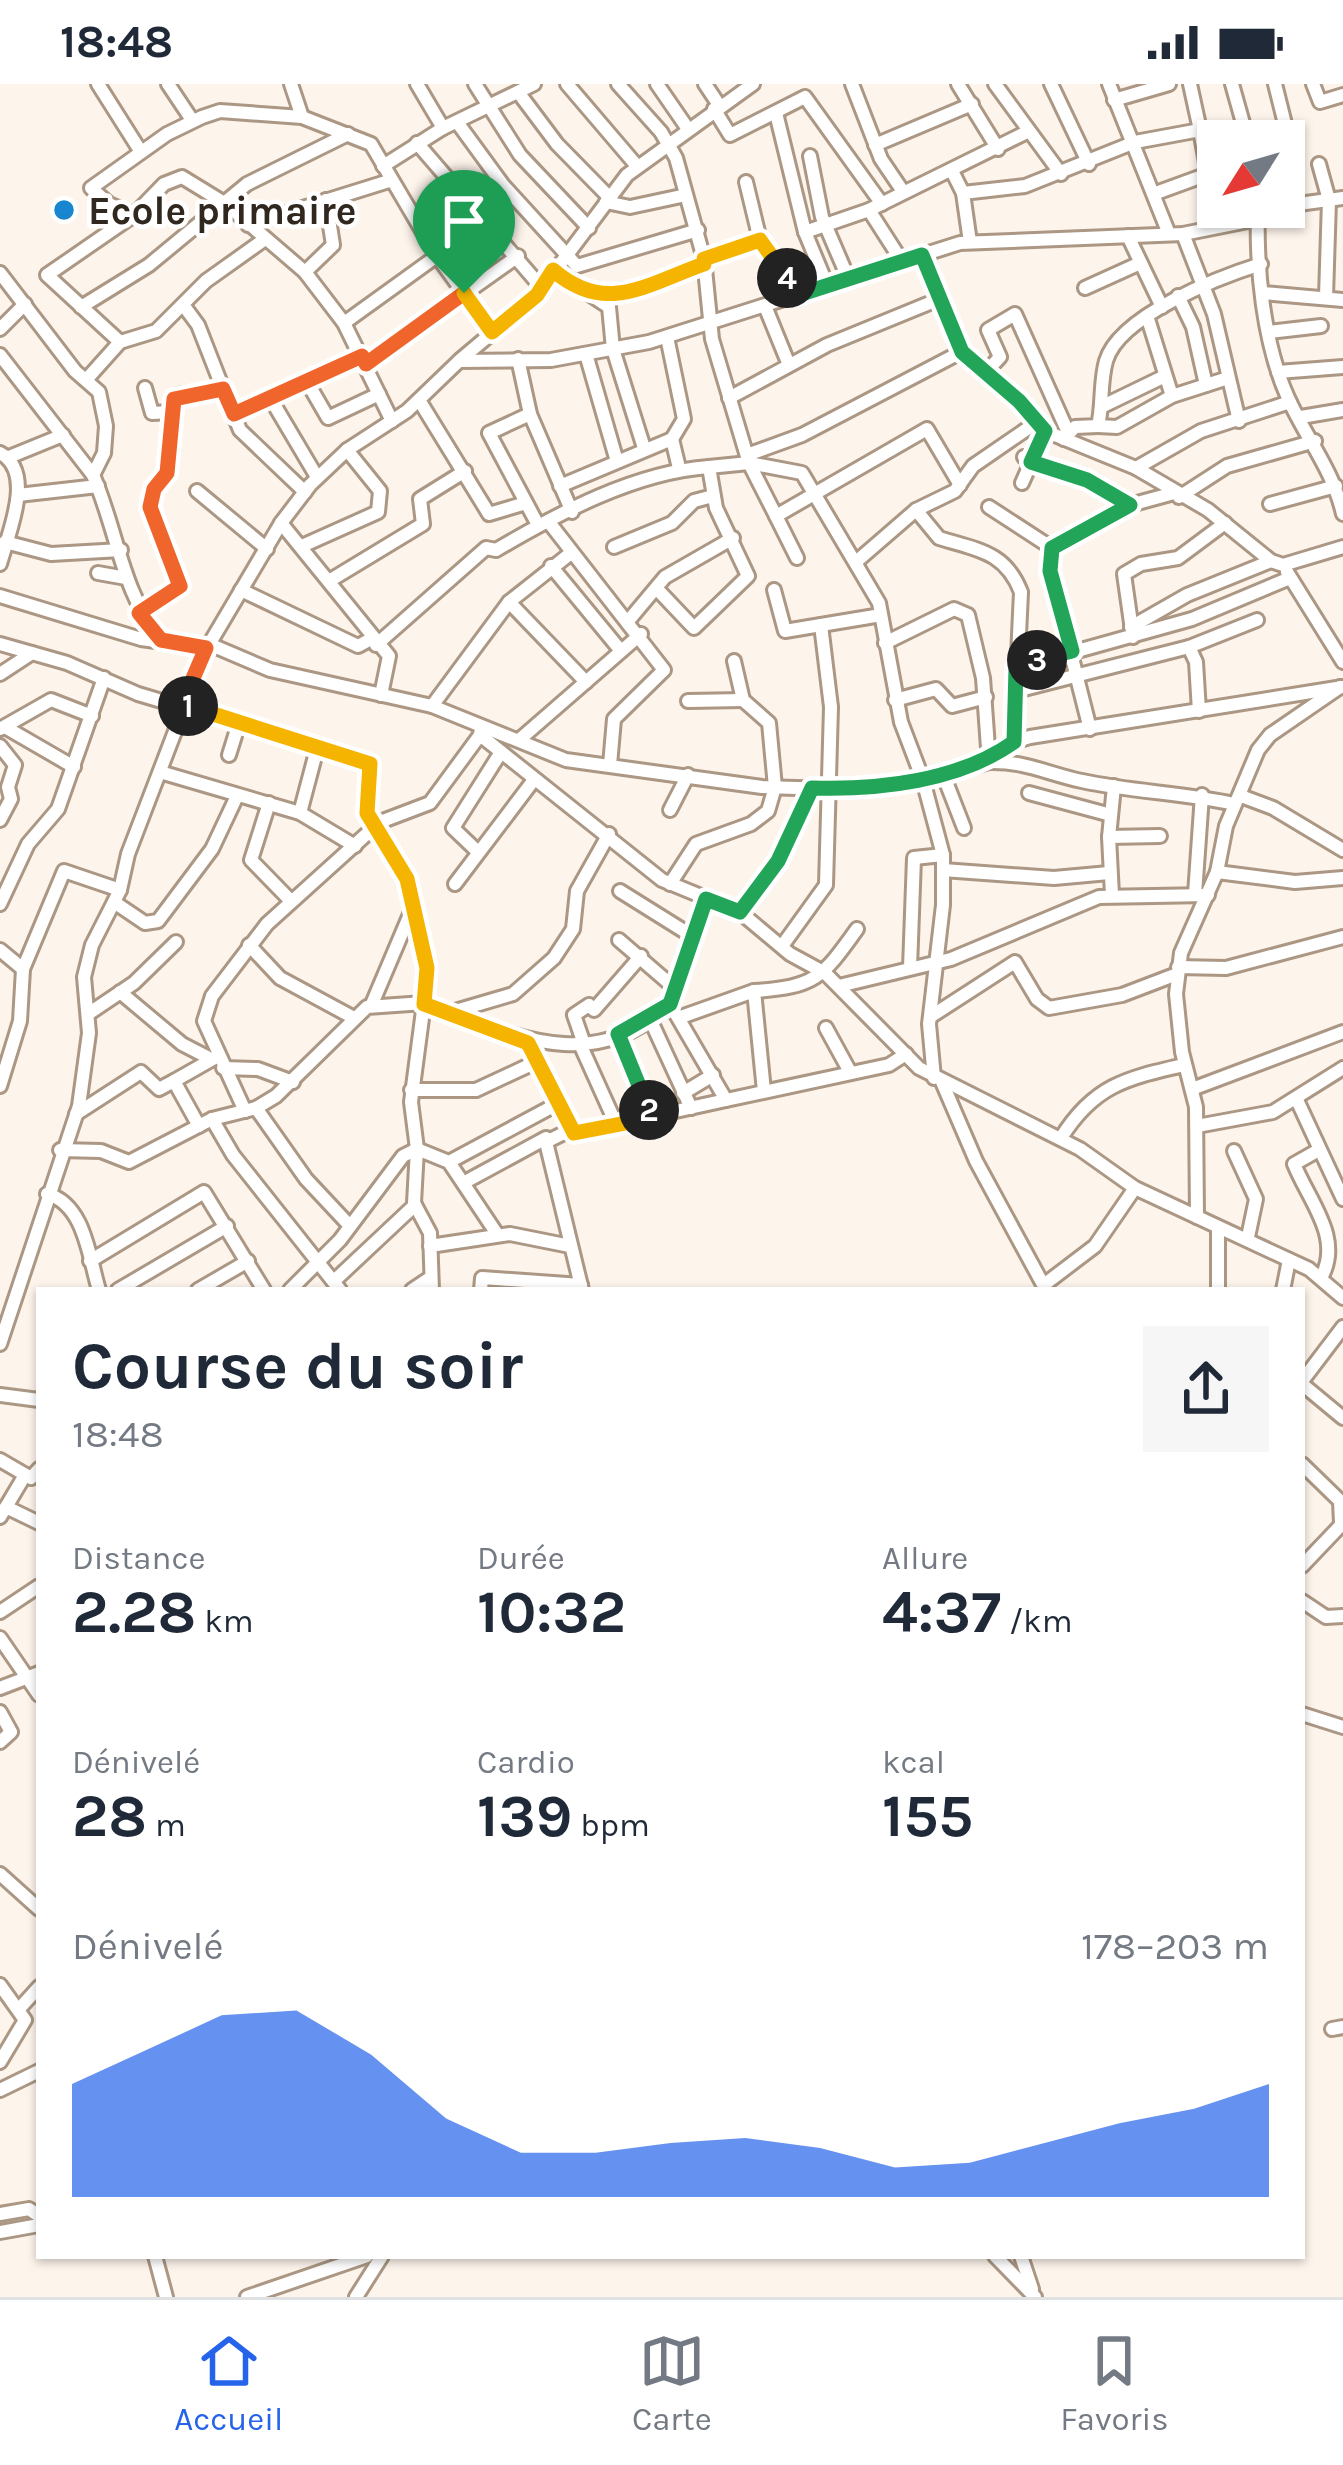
<!DOCTYPE html>
<html lang="fr">
<head>
<meta charset="utf-8">
<style>
  :root { --surface:#fff; --page:#f6f6f7; --text:#1f2937; --muted:#747a83; --line:#e0e1e3; --accent:#2563eb }
  body { margin:0; font-family:Karla,sans-serif; background:var(--page); color:var(--text); height:100vh; display:flex; flex-direction:column; font-size:45px; white-space:nowrap }
  * { box-sizing:border-box; margin:0 }
  p { font-size:39px; color:var(--muted) }
  .icon { flex:none; width:66px; height:66px; fill:none; stroke:currentColor; stroke-width:2; stroke-linecap:round; stroke-linejoin:round }
  .map { position:relative; flex:1; overflow:hidden }
  .drawer { position:absolute; left:36px; top:1203px; width:1269px; height:972px; display:flex; flex-direction:column; background:var(--surface); border-radius:0px; box-shadow:0 3px 9px #0004 }
  .drawer>* { flex:none }
  .needle { width:78px; rotate:233deg }
  .fabs { position:absolute; left:1197px; top:36px; display:grid; gap:24px }
  .fabs a { display:grid; place-items:center; width:108px; height:108px; border-radius:0px; background:var(--surface); box-shadow:0 3px 9px #0004; font-size:60px }
  .pin { position:absolute; display:grid; place-items:center; width:102px; height:102px; color:#fff; margin:-123px -51px; border-radius:50% 50% 50% 0; rotate:-45deg; box-shadow:0 0 12px #0007 }
  .pin .icon { rotate:45deg }
  .km { position:absolute; width:60px; height:60px; margin:-30px; border-radius:50%; background:#222; color:#fff; font-size:33px; line-height:60px; text-align:center }
  .round { display:grid; place-items:center; flex:none; width:126px; height:126px; border-radius:0px; background:var(--page) }
  .summary { display:flex; align-items:center; justify-content:space-between; height:204px; padding:0 36px }
  h1 { font-size:66px; font-weight:700; line-height:90px }
  .figures { display:grid; grid-template-columns:repeat(3,1fr); gap:18px; height:204px; padding:12px 36px }
  .figures div { display:grid; align-content:center }
  .figures b { font-size:60px; font-weight:700 }
  .figures small { font-size:33px; font-weight:400 }
  .figures p { font-size:33px }
  .chart { height:336px; padding:24px 36px }
  .chart p { display:flex; justify-content:space-between }
  .chart svg { width:100%; height:216px; margin-top:12px; fill:var(--accent); opacity:.7 }
  .status { display:flex; justify-content:space-between; align-items:center; height:84px; padding:0 60px; background:var(--surface); direction:ltr }
  .status svg { height:33px; fill:currentColor }
  .tab-bar { display:flex; justify-content:space-around; align-items:center; height:168px; border-top:3px solid var(--line); background:var(--surface); font-size:33px; color:var(--muted) }
  .tab-bar a { display:grid; justify-items:center; gap:6px }
  .tab-bar .on { color:var(--accent) }
  .map>svg:first-child { display:block }
  .lines { fill:none; stroke-linecap:round; stroke-linejoin:round }
  .minor-casing { stroke:#ab9783; stroke-width:18 }
  .minor { stroke:#fff; stroke-width:12 }
  .split-1-casing { stroke:#fff; stroke-width:24 }
  .split-2-casing { stroke:#fff; stroke-width:24 }
  .split-3-casing { stroke:#fff; stroke-width:24 }
  .split-4-casing { stroke:#fff; stroke-width:24 }
  .split-5-casing { stroke:#fff; stroke-width:24 }
  .split-1 { stroke:#f0652b; stroke-width:15 }
  .split-2 { stroke:#f5b400; stroke-width:15 }
  .split-3 { stroke:#22a559; stroke-width:15 }
  .split-4 { stroke:#22a559; stroke-width:15 }
  .split-5 { stroke:#f5b400; stroke-width:15 }
  .poi-dot { fill:#1886cf; stroke:#fff; stroke-width:4.5 }
  .labels { text-anchor:middle; stroke-width:9; stroke-linejoin:round; paint-order:stroke }
  .poi-label { font-size:39px; font-weight:bold; fill:#30271f; stroke:#fff; text-anchor:start }
</style>
</head>
<body>
<div class="status"><b>18:48</b><svg viewBox="0 0 49 12"><path d="M0 12V9h3v3zM5 12V6h3v6zM10 12V3h3v9zM15 12V0h3v12zM26 1h20v11H26zM47 4h2v5h-2z"/></svg></div>
<div class="map">
<svg width="1343" height="2213" viewBox="0 0 1343 2213">
  <rect width="100%" height="100%" fill="#fdf4ec"/>
  <g class="lines">
    <defs>
      <g id="minor">
        <polyline points="98,0 141,68"/>
        <polyline points="168,0 192,36"/>
        <polyline points="291,0 302,33"/>
        <polyline points="417,0 443,44"/>
        <polyline points="475,0 520,71 589,144"/>
        <polyline points="567,0 637,82"/>
        <polyline points="618,0 661,48 676,74 704,175 712,255 749,379 802,389 879,519 901,638 923,696 943,771 943,821 929,940 934,994"/>
        <polyline points="657,0 688,45"/>
        <polyline points="705,0 719,21"/>
        <polyline points="852,0 881,75 902,106"/>
        <polyline points="958,0 998,65"/>
        <polyline points="995,0 1061,90"/>
        <polyline points="1051,0 1089,80"/>
        <polyline points="1109,0 1169,150"/>
        <polyline points="1232,0 1248,57"/>
        <polyline points="1275,0 1288,52 1284,59"/>
        <polyline points="1313,0 1320,18 1343,11"/>
        <polyline points="518,8 557,60 609,113"/>
        <polyline points="1114,16 1169,0"/>
        <polyline points="714,25 730,51 805,13 882,120"/>
        <polyline points="776,29 805,148 827,201"/>
        <polyline points="457,38 503,101 577,182 698,146"/>
        <polyline points="417,59 542,204"/>
        <polyline points="875,61 972,20"/>
        <polyline points="810,72 822,133 849,196"/>
        <polyline points="1319,80 1329,116 1326,213"/>
        <polyline points="383,82 443,44 534,0"/>
        <polyline points="952,87 963,109 970,158"/>
        <polyline points="963,109 1025,102 1135,58 1200,46 1190,0"/>
        <polyline points="1156,109 1208,90 1200,46"/>
        <polyline points="606,118 630,123 686,111"/>
        <polyline points="1284,122 1343,114"/>
        <path d="M1258,123C1256,184 1263,258 1288,314C1306,354 1333,386 1343,430"/>
        <polyline points="869,126 903,179"/>
        <polyline points="248,141 389,97"/>
        <polyline points="805,148 869,126 1029,47"/>
        <polyline points="1183,150 1214,230 1239,337"/>
        <polyline points="1128,152 1162,223"/>
        <polyline points="760,156 798,211"/>
        <polyline points="922,171 961,268 1020,317 1045,347 1136,384 1208,426 1271,477 1283,481 1343,463"/>
        <polyline points="704,175 760,156 746,98"/>
        <polyline points="553,186 609,223 613,265 644,364"/>
        <polyline points="305,188 333,161 326,116"/>
        <path d="M0,189L75,287L99,308L106,342L104,369L93,391C117,446 122,509 161,556"/>
        <polyline points="1085,204 1138,180"/>
        <polyline points="1263,209 1343,216"/>
        <polyline points="600,212 654,200 704,180"/>
        <polyline points="1178,212 1193,243 1206,301"/>
        <polyline points="765,222 789,281"/>
        <polyline points="81,223 149,181 247,100 348,50"/>
        <polyline points="1148,235 1172,312"/>
        <polyline points="344,239 437,172"/>
        <polyline points="0,245 25,220"/>
        <polyline points="1269,248 1321,242"/>
        <polyline points="667,253 684,335 672,355 679,384"/>
        <polyline points="120,258 156,247 206,197 265,155"/>
        <polyline points="586,270 616,374"/>
        <polyline points="0,271 93,391"/>
        <polyline points="518,275 530,330 572,428"/>
        <polyline points="460,276 537,211 627,91 753,0"/>
        <polyline points="366,280 518,172"/>
        <polyline points="1278,288 1343,283"/>
        <polyline points="984,290 1000,273 988,246 1015,230 1067,346"/>
        <polyline points="86,296 120,258 47,191 134,131"/>
        <polyline points="306,296 328,334 379,310"/>
        <polyline points="145,304 152,329 172,328"/>
        <polyline points="223,305 240,346 305,408"/>
        <polyline points="269,312 317,393"/>
        <polyline points="729,314 827,261 937,216"/>
        <polyline points="419,316 489,430 526,419"/>
        <polyline points="1101,323 1165,292"/>
        <polyline points="234,330 362,272"/>
        <polyline points="530,330 489,349 538,441"/>
        <polyline points="1301,333 1343,326"/>
        <polyline points="392,337 344,239 305,188 226,120 182,93 164,100 134,131 109,120 91,104 167,50 202,33 220,27 302,33 371,60 437,172 492,248"/>
        <polyline points="1098,342 1117,343 1172,312 1228,294"/>
        <path d="M1064,355L1075,343L1098,342C1103,321 1100,298 1106,277C1119,232 1219,193 1261,180"/>
        <path d="M0,369C36,388 8,450 0,480"/>
        <polyline points="747,371 802,351 961,268"/>
        <polyline points="9,373 63,351"/>
        <polyline points="1024,373 1087,396 1130,421"/>
        <polyline points="1136,384 1201,347 1290,318"/>
        <polyline points="1022,399 1045,347"/>
        <polyline points="560,402 672,355"/>
        <polyline points="197,407 267,465"/>
        <polyline points="18,411 98,402"/>
        <polyline points="1179,413 1227,382 1315,357"/>
        <polyline points="1270,420 1336,402"/>
        <polyline points="989,423 1052,464"/>
        <path d="M916,426L939,454C977,466 1005,467 1021,508L1014,658"/>
        <polyline points="776,432 797,474"/>
        <polyline points="548,437 664,586 614,635 610,681"/>
        <polyline points="281,439 389,572 381,611"/>
        <polyline points="5,458 51,470 121,466"/>
        <polyline points="302,462 378,428 380,407 347,366"/>
        <polyline points="614,463 672,439 694,417 713,412"/>
        <polyline points="857,477 916,426 955,407 973,382 1037,338"/>
        <polyline points="551,482 621,567"/>
        <polyline points="1287,488 1343,578"/>
        <polyline points="98,489 126,494"/>
        <polyline points="329,497 423,440 420,415 465,387"/>
        <polyline points="657,505 694,544 748,492 716,424 709,383 749,379 776,432 927,345 960,401"/>
        <polyline points="241,506 358,562 371,555"/>
        <polyline points="774,506 785,547 881,531"/>
        <polyline points="0,512 141,555 207,564"/>
        <polyline points="509,518 586,598"/>
        <polyline points="139,529 180,502 150,423 154,405 167,389 173,318 178,311 223,305 198,241 184,222"/>
        <polyline points="629,536 665,493 733,454"/>
        <polyline points="1131,543 1187,511 1271,477"/>
        <polyline points="1133,553 1124,490 1141,480 1178,474 1225,439"/>
        <path d="M885,559L954,525L968,531L983,594L989,678C1026,677 1048,690 1082,697C1133,708 1185,709 1234,720"/>
        <polyline points="0,560 67,579 138,610 367,678 372,685 366,726 407,795 425,870 424,919 367,923 276,1012 256,1024 212,1035 129,1078 101,1067 60,1066"/>
        <polyline points="209,560 270,586 432,622 566,676 762,703 831,705 923,696 989,678 1014,658 1030,653 1343,603"/>
        <path d="M376,561L486,464L496,466C559,429 635,388 709,383"/>
        <polyline points="1189,563 1196,578 1199,627"/>
        <polyline points="1016,584 1192,535 1290,494"/>
        <polyline points="0,590 32,569"/>
        <polyline points="1016,607 1189,563 1257,536"/>
        <polyline points="895,616 936,605 952,622 986,613"/>
        <polyline points="688,617 743,616"/>
        <polyline points="432,622 509,518 571,469"/>
        <polyline points="5,643 74,683"/>
        <polyline points="481,644 480,651 662,796 740,828 790,870 825,889 919,984 1080,1065 1135,1104 1309,1185 1343,1214"/>
        <polyline points="0,645 51,616 92,632"/>
        <polyline points="1090,645 1050,487 1052,464 1130,421 1174,409"/>
        <polyline points="519,656 641,550"/>
        <polyline points="0,662 15,681 8,703 11,715 0,736"/>
        <polyline points="229,671 239,639"/>
        <polyline points="160,688 300,729 355,762"/>
        <polyline points="943,690 964,744"/>
        <polyline points="1029,709 1111,731"/>
        <polyline points="1241,712 1273,724 1343,766"/>
        <polyline points="269,719 251,776 290,816"/>
        <polyline points="670,726 688,691"/>
        <polyline points="300,729 318,661"/>
        <polyline points="1109,753 1160,752"/>
        <polyline points="477,767 453,744 501,668"/>
        <polyline points="943,786 1054,794 1109,789"/>
        <polyline points="1217,788 1295,798 1343,794"/>
        <polyline points="455,800 533,697"/>
        <polyline points="670,800 696,760 751,740 768,727 775,703 769,639 743,616 734,577"/>
        <polyline points="620,807 692,852"/>
        <polyline points="1195,810 1202,711"/>
        <polyline points="1112,811 1109,753 1114,702"/>
        <polyline points="114,818 145,839 158,837 212,765 237,712"/>
        <polyline points="0,820 28,760 58,725 104,594"/>
        <polyline points="740,828 778,777 812,704"/>
        <polyline points="619,856 677,906"/>
        <polyline points="249,861 280,894 354,934"/>
        <polyline points="782,862 826,801 831,623 821,541"/>
        <polyline points="0,866 23,885"/>
        <polyline points="1178,883 1226,884 1343,853"/>
        <polyline points="910,884 914,774 943,771"/>
        <polyline points="839,902 951,875 1099,813 1208,811"/>
        <path d="M754,907C815,903 822,894 857,845"/>
        <polyline points="120,908 182,960 211,975"/>
        <polyline points="372,920 411,828"/>
        <polyline points="452,928 513,910 554,874 573,845 577,807 609,750"/>
        <polyline points="88,930 134,899 176,858"/>
        <polyline points="681,933 754,907 764,1007"/>
        <polyline points="930,933 1015,878 1037,915 1049,924 1122,911 1177,890"/>
        <polyline points="650,935 691,1024"/>
        <polyline points="826,944 849,986"/>
        <polyline points="618,949 652,1034"/>
        <polyline points="528,959 575,1049 726,1016 670,920"/>
        <polyline points="580,960 617,1042"/>
        <polyline points="584,960 574,931 589,921 594,926 641,872"/>
        <polyline points="223,984 258,985 293,998"/>
        <polyline points="942,998 976,1077 1046,1206"/>
        <polyline points="0,1002 20,937 23,885 64,787 120,806"/>
        <polyline points="1192,1005 1343,948"/>
        <polyline points="411,1006 476,1006 536,978"/>
        <polyline points="683,1009 713,991"/>
        <polyline points="726,1016 889,981 906,970"/>
        <polyline points="1297,1016 1343,1115"/>
        <polyline points="256,1024 306,1095 350,1142"/>
        <polyline points="245,1027 204,937 212,912 267,840 380,738 430,719 480,651"/>
        <polyline points="76,1030 141,988 159,1005 174,997"/>
        <polyline points="212,1035 233,1071 340,1206"/>
        <polyline points="199,1042 174,997 218,972"/>
        <polyline points="1197,1042 1273,1028 1343,984"/>
        <polyline points="572,1045 546,1058 582,1206"/>
        <path d="M1061,1054C1094,1001 1127,994 1184,981"/>
        <polyline points="1234,1067 1256,1115 1248,1153"/>
        <path d="M1317,1067L1294,1080C1310,1119 1343,1154 1321,1194"/>
        <polyline points="449,1078 557,1020"/>
        <polyline points="465,1098 546,1054"/>
        <path d="M47,1110C85,1120 89,1174 99,1206"/>
        <polyline points="1197,1133 1196,1023 1182,968 1176,910 1181,869 1217,788 1226,742 1258,666 1270,651 1340,603"/>
        <polyline points="430,1162 510,1150 570,1162"/>
        <polyline points="90,1177 204,1108 264,1206"/>
        <polyline points="334,1197 415,1121"/>
        <polyline points="1045,1200 1095,1162 1135,1104"/>
        <polyline points="118,1206 227,1142"/>
        <polyline points="198,1206 248,1177"/>
        <polyline points="290,1206 340,1156 403,1072 417,1065 449,1078 497,1150"/>
        <polyline points="412,1206 430,1194"/>
        <path d="M432,1206L430,1149L414,1119L417,1065L411,1018L424,919C509,949 591,994 670,920L705,815"/>
        <polyline points="481,1206 482,1194 581,1201"/>
        <polyline points="1218,1206 1218,1144"/>
        <polyline points="1283,1206 1289,1176"/>
        <polyline points="0,1260 79,1022 89,949 84,893 92,861 120,806 128,770 207,564 281,439 310,401 347,366 407,327 459,277 551,276 649,258 960,159 1183,150 1258,135"/>
        <polyline points="1302,1297 1343,1243"/>
        <polyline points="1302,1300 1343,1334"/>
        <polyline points="0,1311 39,1316"/>
        <polyline points="0,1376 31,1394 39,1385"/>
        <polyline points="1302,1380 1340,1417 1341,1439"/>
        <polyline points="6,1423 25,1391"/>
        <polyline points="0,1433 6,1423 39,1439"/>
        <polyline points="1302,1482 1343,1439"/>
        <polyline points="1302,1517 1326,1533 1343,1532"/>
        <polyline points="0,1528 39,1502"/>
        <polyline points="0,1554 39,1611"/>
        <polyline points="0,1604 39,1589"/>
        <polyline points="0,1628 11,1648 0,1658"/>
        <polyline points="1302,1630 1343,1643"/>
        <polyline points="0,1790 39,1825"/>
        <polyline points="0,1901 25,1936 0,1978"/>
        <polyline points="19,1925 39,1903"/>
        <polyline points="1332,1945 1343,1943"/>
        <polyline points="0,2006 39,1987"/>
        <polyline points="0,2130 29,2125 39,2132"/>
        <polyline points="0,2148 39,2141"/>
        <polyline points="155,2172 166,2213"/>
        <polyline points="995,2172 1035,2213"/>
        <polyline points="1021,2172 1032,2205"/>
        <polyline points="247,2213 367,2172"/>
        <polyline points="356,2213 382,2172"/>
      </g>
    </defs>
    <use href="#minor" class="minor-casing"/>
    <use href="#minor" class="minor"/>
  </g>
  <g class="lines">
    <defs>
      <polyline id="split-1" points="188,622 182,620 206,564 161,556 139,529 180,502 150,423 154,405 167,389 174,315 223,305 234,330 362,272 366,280 464,209"/>
      <polyline id="split-2" points="188,622 370,680 367,729 407,795 427,884 424,920 528,959 574,1049 652,1034 649,1026"/>
      <path id="split-3" d="M649,1026L618,950L670,920L706,815L740,828L778,777L812,704C880,706 959,697 1014,658L1016,584L1037,576"/>
      <polyline id="split-4" points="787,194 798,211 922,171 962,268 1019,317 1045,347 1031,378 1087,396 1130,421 1052,464 1050,487 1072,567 1037,576"/>
      <path id="split-5" d="M464,209L492,248L537,211L553,186C606,232 647,200 704,180V175L760,156L787,194"/>
    </defs>
    <use href="#split-1" class="split-1-casing"/>
    <use href="#split-2" class="split-2-casing"/>
    <use href="#split-3" class="split-3-casing"/>
    <use href="#split-4" class="split-4-casing"/>
    <use href="#split-5" class="split-5-casing"/>
    <use href="#split-1" class="split-1"/>
    <use href="#split-2" class="split-2"/>
    <use href="#split-3" class="split-3"/>
    <use href="#split-4" class="split-4"/>
    <use href="#split-5" class="split-5"/>
  </g>
  <circle class="poi-dot" cx="64" cy="126" r="12"/>
  <g class="labels">
    <g class="poi-label">
      <text x="88" y="140">Ecole primaire</text>
    </g>
  </g>
</svg>
<div class="fabs">
<a><svg class="needle" viewBox="-14 -14 28 28"><path d="M0-13l5 13h-10z" fill="#e53935"/><path d="M0 13l5-13h-10z" fill="#747a83"/></svg></a>
</div>
<div class="pin" style="left:464px;top:209px;background:#1e9e55"><svg class="icon" aria-label="arrive" viewBox="0 0 24 24"><path d="M6 21V4h12l-3 4 3 4H6"/></svg></div>
<b class="km" style="left:188px;top:622px">1</b>
<b class="km" style="left:649px;top:1026px">2</b>
<b class="km" style="left:1037px;top:576px">3</b>
<b class="km" style="left:787px;top:194px">4</b>
<section class="drawer">
<div class="summary"><div><h1>Course du soir</h1><p>18:48</p></div><a class="round"><svg class="icon" aria-label="share" viewBox="0 0 24 24"><path d="M12 15V3M7 8l5-5 5 5M5 13v7h14v-7"/></svg></a></div>
<div class="figures">
<div><p>Distance</p><b>2.28<small> km</small></b></div>
<div><p>Durée</p><b>10:32</b></div>
<div><p>Allure</p><b>4:37<small> /km</small></b></div>
</div>
<div class="figures">
<div><p>Dénivelé</p><b>28<small> m</small></b></div>
<div><p>Cardio</p><b>139<small> bpm</small></b></div>
<div><p>kcal</p><b>155</b></div>
</div>
<div class="chart"><p><span>Dénivelé</span>178–203 m</p>
<svg viewBox="0 0 160 44" preserveAspectRatio="none"><path d="M0 44V21L10 14L20 7L30 6L40 15L50 28L60 35L70 35L80 33L90 32L100 34L110 38L120 37L130 33L140 29L150 26L160 21V44z"/></svg>
</div>
</section>
</div>
<nav class="tab-bar">
<a class="on"><svg class="icon" aria-label="home" viewBox="0 0 24 24"><path d="M3 11l9-7 9 7M6 9v11h12V9"/></svg>Accueil</a>
<a><svg class="icon" aria-label="map" viewBox="0 0 24 24"><path d="M3 6l6-2 6 2 6-2v14l-6 2-6-2-6 2zM9 4v14M15 6v14"/></svg>Carte</a>
<a><svg class="icon" aria-label="saved" viewBox="0 0 24 24"><path d="M7 4h10v16l-5-4-5 4z"/></svg>Favoris</a>
</nav>
</body>
</html>
